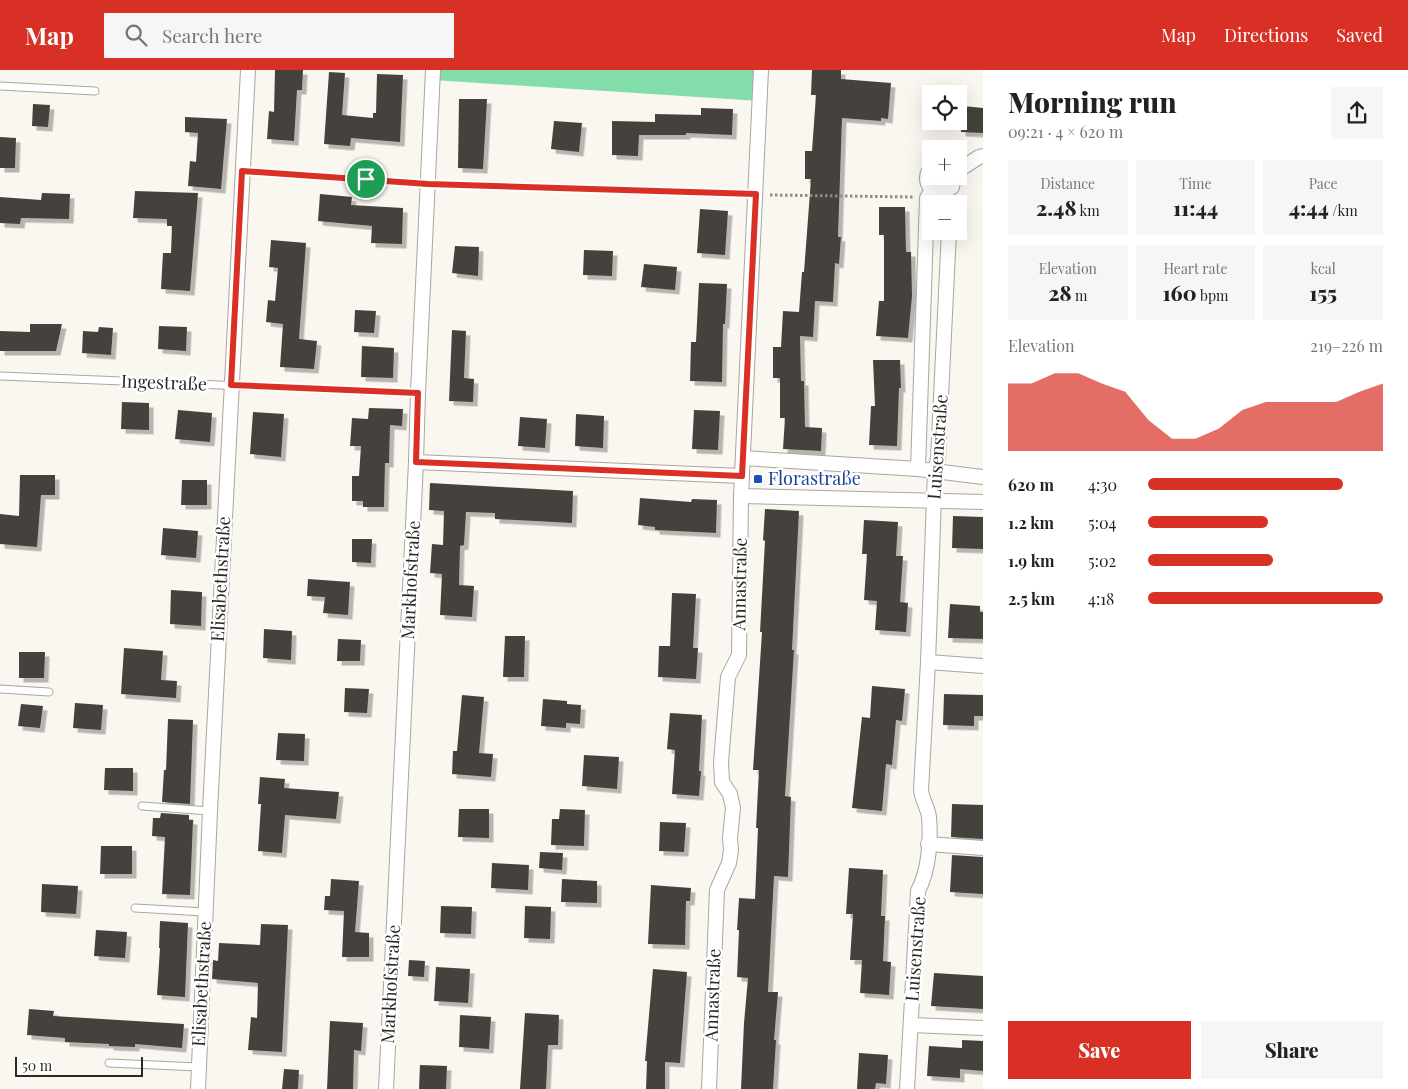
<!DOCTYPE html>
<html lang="en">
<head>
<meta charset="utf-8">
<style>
  :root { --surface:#fff; --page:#f6f6f6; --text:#222; --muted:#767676; --accent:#d93025 }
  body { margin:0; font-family:"Playfair Display",serif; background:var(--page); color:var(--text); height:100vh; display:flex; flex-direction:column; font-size:19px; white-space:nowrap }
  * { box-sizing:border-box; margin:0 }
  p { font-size:16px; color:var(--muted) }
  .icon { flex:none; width:28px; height:28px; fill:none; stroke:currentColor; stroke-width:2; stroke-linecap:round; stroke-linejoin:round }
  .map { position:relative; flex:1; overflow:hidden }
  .drawer { display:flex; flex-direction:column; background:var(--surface); width:425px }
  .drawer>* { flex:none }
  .fabs { position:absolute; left:922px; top:15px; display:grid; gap:10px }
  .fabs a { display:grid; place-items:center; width:45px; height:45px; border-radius:0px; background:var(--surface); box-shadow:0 5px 20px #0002; font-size:25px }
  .scale { position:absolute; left:15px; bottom:12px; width:128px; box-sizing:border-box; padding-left:5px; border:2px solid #292926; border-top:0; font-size:14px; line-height:18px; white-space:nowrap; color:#292926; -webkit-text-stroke:4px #fff; paint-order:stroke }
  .pin { position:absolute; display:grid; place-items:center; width:42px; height:42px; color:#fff; margin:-21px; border:2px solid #fff; border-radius:50%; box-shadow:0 1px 5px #0007 }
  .round { display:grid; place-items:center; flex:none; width:52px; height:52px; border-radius:0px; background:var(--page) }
  .headline { display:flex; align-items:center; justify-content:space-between; height:85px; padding:0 25px }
  h1 { font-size:28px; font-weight:800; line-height:38px }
  .figures { display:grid; grid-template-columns:repeat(3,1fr); gap:8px; height:85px; padding:5px 25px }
  .figures div { display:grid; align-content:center; border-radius:0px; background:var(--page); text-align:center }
  .figures b { font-size:21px; font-weight:800 }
  .figures small { font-size:14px; font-weight:400 }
  .figures p { font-size:14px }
  .chart { height:140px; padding:10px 25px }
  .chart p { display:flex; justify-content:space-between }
  .chart svg { width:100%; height:90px; margin-top:5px; fill:var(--accent); opacity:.7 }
  .button { display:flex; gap:10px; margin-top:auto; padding:10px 25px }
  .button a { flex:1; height:58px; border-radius:0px; background:var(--accent); color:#fff; font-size:20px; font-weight:800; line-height:58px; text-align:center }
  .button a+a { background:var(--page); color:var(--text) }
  ul { padding:0 25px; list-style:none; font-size:16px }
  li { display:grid; grid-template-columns:80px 60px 1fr; align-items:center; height:38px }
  li i { height:12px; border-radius:6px; background:var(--accent) }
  header { display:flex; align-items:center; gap:30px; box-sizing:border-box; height:70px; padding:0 25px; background:var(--accent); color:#fff }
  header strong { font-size:24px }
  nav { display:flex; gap:28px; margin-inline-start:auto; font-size:18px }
  .search { width:350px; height:45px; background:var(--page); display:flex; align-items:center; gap:12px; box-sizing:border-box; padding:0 18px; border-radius:0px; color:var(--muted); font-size:19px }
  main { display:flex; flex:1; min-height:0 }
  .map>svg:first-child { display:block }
  .forest { fill:#82ddab }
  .building { fill:#45433d; filter:url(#shadow) }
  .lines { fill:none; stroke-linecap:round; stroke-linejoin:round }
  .service-casing { stroke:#a8a69e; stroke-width:9 }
  .minor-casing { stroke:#a8a69e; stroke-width:16 }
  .path { stroke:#8e8d88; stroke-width:3; stroke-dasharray:2.5 2.5; stroke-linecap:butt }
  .service { stroke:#fff; stroke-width:7 }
  .minor { stroke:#fff; stroke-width:14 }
  .route-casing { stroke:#fff; stroke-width:10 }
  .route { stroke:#d93025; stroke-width:6 }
  .transit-dot { fill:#1a4fb4; stroke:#fff; stroke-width:2 }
  .labels { text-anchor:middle; stroke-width:5; stroke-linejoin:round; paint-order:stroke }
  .street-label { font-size:18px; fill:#292926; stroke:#fff }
  .transit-label { font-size:18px; fill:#164399; stroke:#fff; text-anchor:start }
</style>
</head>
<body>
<header>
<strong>Map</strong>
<div class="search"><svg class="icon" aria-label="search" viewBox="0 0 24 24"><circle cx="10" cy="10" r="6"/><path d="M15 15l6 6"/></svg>Search here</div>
<nav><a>Map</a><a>Directions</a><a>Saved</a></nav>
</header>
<main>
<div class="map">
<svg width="983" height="1019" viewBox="0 0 983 1019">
  <defs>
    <filter id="shadow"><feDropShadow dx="4.5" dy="4.5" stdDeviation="0" flood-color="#0004"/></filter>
  </defs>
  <rect width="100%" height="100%" fill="#f9f7ef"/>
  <polygon class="forest" points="433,0 761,0 760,31 433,10"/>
  <g class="building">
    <polygon points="275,0 303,0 302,20 297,20 294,71 267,69 269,41 274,42"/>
    <polygon points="812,0 841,0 841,9 891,13 888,49 881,48 881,51 842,48 838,167 841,167 839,194 835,193 833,232 815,231 813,267 800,266 801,311 804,311 805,357 822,358 821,381 783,379 785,348 780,348 780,308 773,308 773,277 781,277 783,241 799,242 802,202 804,202 811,109 805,109 805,81 812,81 816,25 811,25"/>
    <polygon points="329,2 345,3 342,45 373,48 373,43 376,43 377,4 403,5 400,72 351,68 350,76 324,74"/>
    <polygon points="459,29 487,29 483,99 458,98"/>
    <polygon points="33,34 50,35 48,57 32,56"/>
    <polygon points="963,36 983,38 983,63 961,62"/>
    <polygon points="701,38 733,39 732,65 686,63 686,65 639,65 638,86 612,85 612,51 655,52 655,44 701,45"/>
    <polygon points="185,47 227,49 221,119 188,116 190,91 196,92 198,63 185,62"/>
    <polygon points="554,51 582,53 579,82 551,79"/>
    <polygon points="0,67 16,68 15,98 0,98"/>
    <polygon points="135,121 198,123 190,221 161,219 163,183 171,183 172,156 167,156 167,149 133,148"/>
    <polygon points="42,123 70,124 69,149 21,148 20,154 0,153 0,127 41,130"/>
    <polygon points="320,124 352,127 351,135 403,138 402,174 371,173 372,156 318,151"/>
    <polygon points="879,137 905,137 906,182 911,182 912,226 908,268 876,266 879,231 884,231 884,165 879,165"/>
    <polygon points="700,139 728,141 725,185 697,183"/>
    <polygon points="271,170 306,173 299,269 317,271 314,299 280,297 283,254 266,252 268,230 275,231 278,198 269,197"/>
    <polygon points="455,176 479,177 478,206 452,203"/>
    <polygon points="584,180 613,181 612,206 583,205"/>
    <polygon points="644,194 677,197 675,220 641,217"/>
    <polygon points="699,213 727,214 725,254 723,254 722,312 690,311 691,272 696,272"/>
    <polygon points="355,240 376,241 374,263 354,262"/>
    <polygon points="30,254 62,254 56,281 0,281 0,261 30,262"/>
    <polygon points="159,256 187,257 186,281 158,279"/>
    <polygon points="99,257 113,258 111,285 82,283 83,261 98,262"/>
    <polygon points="452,260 466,261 464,308 474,309 473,332 449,331"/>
    <polygon points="362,276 394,278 393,308 361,307"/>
    <polygon points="873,290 900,290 901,318 899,318 897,376 869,375 871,336 875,336"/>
    <polygon points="122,332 149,333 149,360 121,359"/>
    <polygon points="369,338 403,339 402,356 390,355 389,393 385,393 384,437 363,437 363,431 352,431 352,406 359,406 361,376 350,376 352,348 368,349"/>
    <polygon points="178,340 212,343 210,372 175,369"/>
    <polygon points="694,340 720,341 718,380 692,379"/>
    <polygon points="253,342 284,344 281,387 250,384"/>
    <polygon points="576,344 604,346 603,378 575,376"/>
    <polygon points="520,347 547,349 545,378 518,376"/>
    <polygon points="20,405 55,405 55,425 41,425 37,477 0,474 0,444 19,446"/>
    <polygon points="182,410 207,410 207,435 181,435"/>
    <polygon points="430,413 573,421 572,453 495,449 495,443 466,442 464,475 460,476 459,515 474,516 472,547 440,545 442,504 430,503 432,474 443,475 444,441 429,440"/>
    <polygon points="640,428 691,432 692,429 717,430 716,463 655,460 655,457 638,455"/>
    <polygon points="765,439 799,441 792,580 794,580 785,726 791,727 788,807 774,806 768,922 778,922 774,970 776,970 773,1019 741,1019 744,953 748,908 737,907 739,860 737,860 739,828 755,829 758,758 756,758 759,700 753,700 762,562 760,562 765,471 763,470"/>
    <polygon points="953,446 983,447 983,479 952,478"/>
    <polygon points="864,450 898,452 896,486 903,486 900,532 908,533 906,562 875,560 877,531 864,530 867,484 862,484"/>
    <polygon points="163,458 198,461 196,488 161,485"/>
    <polygon points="352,469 372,469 371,493 352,492"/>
    <polygon points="308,509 350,512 348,545 323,543 325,527 307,526"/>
    <polygon points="171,520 202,522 201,556 170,554"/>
    <polygon points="672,523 696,524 693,578 698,578 696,609 658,607 659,576 670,576"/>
    <polygon points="950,534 980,536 980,542 983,542 983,569 948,568"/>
    <polygon points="264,559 292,561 291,590 263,588"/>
    <polygon points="505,566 525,566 524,607 503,607"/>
    <polygon points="338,569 361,570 360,591 337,591"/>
    <polygon points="124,578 163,581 161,610 177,611 176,628 121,624"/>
    <polygon points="19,582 45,582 44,608 19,608"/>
    <polygon points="872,616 905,619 902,651 896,650 892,695 886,694 882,741 852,738 862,647 870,648"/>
    <polygon points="345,618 369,619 367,643 344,642"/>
    <polygon points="944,624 983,625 983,646 974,646 974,656 943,655"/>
    <polygon points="462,625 484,627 479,683 493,684 491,707 452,704 453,681 457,681"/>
    <polygon points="543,629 567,631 567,634 581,635 580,654 566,653 566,658 541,656"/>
    <polygon points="75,633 103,635 101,660 73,658"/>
    <polygon points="21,634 43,636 40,658 18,656"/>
    <polygon points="670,643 702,645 699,701 701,701 699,726 672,724 675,680 667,679"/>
    <polygon points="168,649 193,650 190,734 162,732 164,700 166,700"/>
    <polygon points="278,663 305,664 304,691 276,690"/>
    <polygon points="584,685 619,687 617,719 582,716"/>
    <polygon points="105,698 133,698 133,721 104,720"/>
    <polygon points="260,707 285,709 284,718 339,722 336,749 285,745 282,783 258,781 261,734 258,734"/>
    <polygon points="952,734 983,735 983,769 951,767"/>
    <polygon points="459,739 489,739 489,768 458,767"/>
    <polygon points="560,739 585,740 584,776 551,775 552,749 559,749"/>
    <polygon points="161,743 189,745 189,750 193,750 190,825 162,824 165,767 152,766 153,748 160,748"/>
    <polygon points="660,752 686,753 684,782 659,781"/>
    <polygon points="101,776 132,776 132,804 100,804"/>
    <polygon points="540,782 563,783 562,800 539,798"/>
    <polygon points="952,785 983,787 983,824 950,822"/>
    <polygon points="492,793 529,795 528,820 491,818"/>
    <polygon points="849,798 883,800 881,846 885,846 883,891 891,892 889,925 860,923 862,890 850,890 853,844 846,844"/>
    <polygon points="331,809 359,811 355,862 369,863 369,887 342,887 344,841 324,840 325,826 330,826"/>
    <polygon points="562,809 597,811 597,833 561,832"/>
    <polygon points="42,814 78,816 76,844 41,842"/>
    <polygon points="651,815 691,818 690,831 686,831 685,875 648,874"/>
    <polygon points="441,836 472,837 471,864 440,863"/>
    <polygon points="525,836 551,837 550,869 524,868"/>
    <polygon points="160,851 188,853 185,927 157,925 160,878 159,878"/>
    <polygon points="261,854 288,855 282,982 248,980 251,947 257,948 258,913 212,909 213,890 218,891 219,873 260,875"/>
    <polygon points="96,860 127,862 125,888 94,886"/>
    <polygon points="409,890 425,891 424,907 408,906"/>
    <polygon points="436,897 470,899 468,933 434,931"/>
    <polygon points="653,899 687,902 680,993 665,992 665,1019 646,1019 647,991 645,991"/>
    <polygon points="934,903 983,906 983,939 931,936"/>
    <polygon points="29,939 54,941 53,946 184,954 182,978 135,974 135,977 109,976 109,974 65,972 65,968 27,965"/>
    <polygon points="525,943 559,945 558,975 548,975 546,1019 520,1019"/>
    <polygon points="460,945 491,947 489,979 459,977"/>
    <polygon points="330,951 363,953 361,981 354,980 353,1019 327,1019"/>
    <polygon points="962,970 983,971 983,1001 960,999 960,1008 927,1006 929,976 962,978"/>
    <polygon points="859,983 888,985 886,1014 876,1013 875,1019 857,1019"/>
    <polygon points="420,995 447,996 446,1019 419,1019"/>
    <polygon points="284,999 299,1000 298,1019 282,1019"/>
  </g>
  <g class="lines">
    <defs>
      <g id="service">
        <polyline points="0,16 95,21"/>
        <polyline points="242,101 428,114 755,124"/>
        <polyline points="0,306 418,323"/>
        <polyline points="0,619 49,622"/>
        <polyline points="142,736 210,741"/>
        <polyline points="135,838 205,842"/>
        <polyline points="109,993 199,997"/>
      </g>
      <g id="minor">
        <path d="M931,98C924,107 926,117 937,122L946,121L952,117L954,106"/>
        <polyline points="959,100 979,87 983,86"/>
        <polyline points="743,388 918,399 983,407"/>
        <polyline points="416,392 742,406"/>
        <polyline points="918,399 927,128 932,120"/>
        <polyline points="741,426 983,432"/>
        <polyline points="928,592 983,596"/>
        <polyline points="928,774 983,778"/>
        <polyline points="911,955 983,958"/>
        <polyline points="198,1019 210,741 248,0"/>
        <polyline points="386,1019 416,392 418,323 433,0"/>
        <polyline points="709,1019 717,820 729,793 731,780 730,768 733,738 730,724 722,712 721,692 728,607 739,585 741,426 761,0"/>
        <path d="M907,1019L918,821C929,800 931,770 929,747C928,738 922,730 921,720L928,592L935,401L938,389L949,161"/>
      </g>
    </defs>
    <use href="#service" class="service-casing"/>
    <use href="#minor" class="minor-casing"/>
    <polyline class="path" points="770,125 914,127"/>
    <use href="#service" class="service"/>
    <use href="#minor" class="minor"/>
  </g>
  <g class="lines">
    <defs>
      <polygon id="route" points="242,101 428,114 756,124 742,406 416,392 418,323 231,315"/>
    </defs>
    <use href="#route" class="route-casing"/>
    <use href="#route" class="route"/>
  </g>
  <rect class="transit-dot" x="753" y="404" width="10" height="10" rx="2.5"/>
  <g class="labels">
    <g class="street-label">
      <text transform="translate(164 313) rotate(2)" y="6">Ingestraße</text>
      <text transform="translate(938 377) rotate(-86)" y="6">Luisenstraße</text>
      <text transform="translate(221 509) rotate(-87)" y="6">Elisabethstraße</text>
      <text transform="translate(411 510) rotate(-87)" y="6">Markhofstraße</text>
      <text transform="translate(740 514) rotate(-89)" y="6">Annastraße</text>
      <text transform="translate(916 879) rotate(-86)" y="6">Luisenstraße</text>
      <text transform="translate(202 914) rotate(-87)" y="6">Elisabethstraße</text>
      <text transform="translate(391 914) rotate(-87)" y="6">Markhofstraße</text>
      <text transform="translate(713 925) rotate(-88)" y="6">Annastraße</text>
    </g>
    <g class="transit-label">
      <text x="768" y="415">Florastraße</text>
    </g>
  </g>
</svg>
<div class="fabs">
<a><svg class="icon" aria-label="locate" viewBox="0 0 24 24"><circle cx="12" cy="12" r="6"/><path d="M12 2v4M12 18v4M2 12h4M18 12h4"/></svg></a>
<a>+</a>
<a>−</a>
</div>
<div class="scale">50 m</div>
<div class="pin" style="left:366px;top:109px;background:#1e9e55"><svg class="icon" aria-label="arrive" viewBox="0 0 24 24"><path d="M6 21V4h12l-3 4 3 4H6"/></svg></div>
</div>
<section class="drawer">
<div class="headline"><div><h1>Morning run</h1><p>09:21 · 4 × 620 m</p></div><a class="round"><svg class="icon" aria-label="share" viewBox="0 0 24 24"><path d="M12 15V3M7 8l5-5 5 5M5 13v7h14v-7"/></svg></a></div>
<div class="figures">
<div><p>Distance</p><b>2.48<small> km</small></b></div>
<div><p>Time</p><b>11:44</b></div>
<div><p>Pace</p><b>4:44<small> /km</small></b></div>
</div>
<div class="figures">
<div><p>Elevation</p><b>28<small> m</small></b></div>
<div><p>Heart rate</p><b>160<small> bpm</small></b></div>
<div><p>kcal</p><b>155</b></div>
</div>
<div class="chart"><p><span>Elevation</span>219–226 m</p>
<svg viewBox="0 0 160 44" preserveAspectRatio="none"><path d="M0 44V11L10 11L20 6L30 6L40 11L50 15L60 29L70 38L80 38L90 33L100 24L110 20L120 20L130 20L140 20L150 15L160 11V44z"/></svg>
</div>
<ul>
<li><b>620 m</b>4:30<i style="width:83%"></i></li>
<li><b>1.2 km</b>5:04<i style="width:51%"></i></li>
<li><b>1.9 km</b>5:02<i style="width:53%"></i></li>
<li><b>2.5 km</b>4:18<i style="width:100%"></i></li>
</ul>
<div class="button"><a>Save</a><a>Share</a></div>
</section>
</main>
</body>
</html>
